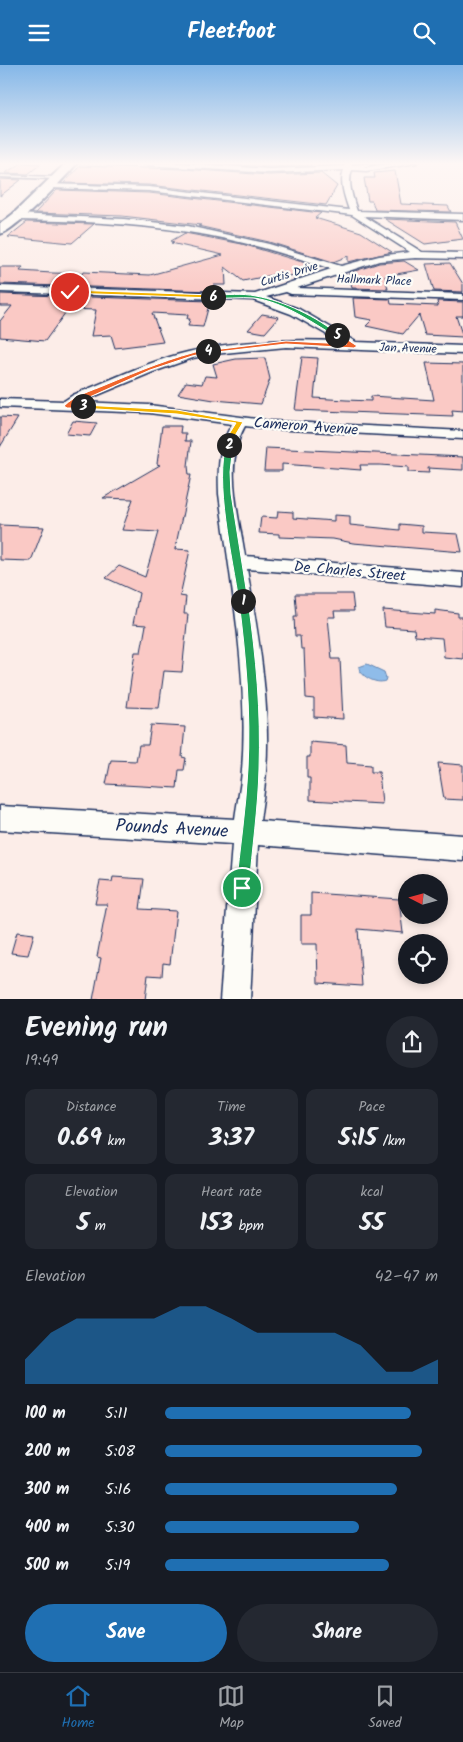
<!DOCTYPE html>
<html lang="en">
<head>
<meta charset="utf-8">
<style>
  :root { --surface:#171b24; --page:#242831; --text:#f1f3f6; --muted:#9ea1a6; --line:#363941; --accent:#1f6fb2 }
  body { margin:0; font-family:Kalam,sans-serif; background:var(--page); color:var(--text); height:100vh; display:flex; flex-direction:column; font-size:19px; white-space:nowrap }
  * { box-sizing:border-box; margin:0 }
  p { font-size:16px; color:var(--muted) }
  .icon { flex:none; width:28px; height:28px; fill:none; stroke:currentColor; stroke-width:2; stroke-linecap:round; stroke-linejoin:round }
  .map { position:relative; height:934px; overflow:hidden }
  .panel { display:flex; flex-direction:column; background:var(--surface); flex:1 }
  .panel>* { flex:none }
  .needle { width:32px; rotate:276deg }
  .fabs { position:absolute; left:398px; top:809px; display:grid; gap:10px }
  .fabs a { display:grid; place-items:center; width:50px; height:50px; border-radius:50%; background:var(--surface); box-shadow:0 2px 8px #0003; font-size:25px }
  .pin { position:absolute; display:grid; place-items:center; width:42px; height:42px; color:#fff; margin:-21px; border:2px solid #fff; border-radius:50%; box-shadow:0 1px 5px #0007 }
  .km { position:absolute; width:25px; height:25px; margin:-12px; border-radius:50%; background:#222; color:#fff; font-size:14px; line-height:25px; text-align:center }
  .round { display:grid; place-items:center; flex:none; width:52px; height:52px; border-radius:26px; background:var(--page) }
  .overview { display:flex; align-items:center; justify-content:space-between; height:85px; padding:0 25px }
  h1 { font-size:28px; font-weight:800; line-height:38px }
  .figures { display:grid; grid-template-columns:repeat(3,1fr); gap:8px; height:85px; padding:5px 25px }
  .figures div { display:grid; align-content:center; border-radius:10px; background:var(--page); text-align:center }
  .figures b { font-size:25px; font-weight:800 }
  .figures small { font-size:14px; font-weight:400 }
  .figures p { font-size:14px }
  .chart { height:140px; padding:10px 25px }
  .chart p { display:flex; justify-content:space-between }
  .chart svg { width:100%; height:90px; margin-top:5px; fill:var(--accent); opacity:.7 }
  .action { display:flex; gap:10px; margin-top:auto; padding:10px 25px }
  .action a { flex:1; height:58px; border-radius:30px; background:var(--accent); color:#fff; font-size:20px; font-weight:800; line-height:58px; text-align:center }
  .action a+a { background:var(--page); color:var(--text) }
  ul { padding:0 25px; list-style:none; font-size:16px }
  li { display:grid; grid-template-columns:80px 60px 1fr; align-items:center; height:38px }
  li i { height:12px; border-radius:6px; background:var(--accent) }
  header { display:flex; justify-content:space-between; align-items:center; height:65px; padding:0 25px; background:var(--accent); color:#fff; font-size:22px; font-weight:800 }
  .menu { display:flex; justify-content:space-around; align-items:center; height:70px; border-top:1px solid var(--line); background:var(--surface); font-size:14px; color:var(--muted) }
  .menu a { display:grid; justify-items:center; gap:2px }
  .menu .on { color:var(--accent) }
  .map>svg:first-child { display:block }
  .water { fill:#8fbce9; stroke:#6184b1 }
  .building { fill:#fac9c5; stroke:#1b2f5e }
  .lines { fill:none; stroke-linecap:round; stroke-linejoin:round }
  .lane-casing { stroke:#1b2f5e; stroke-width:3 }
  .street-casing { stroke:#1b2f5e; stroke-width:3 }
  .secondary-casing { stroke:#1b2f5e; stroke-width:4 }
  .lane { fill:#fdfcf7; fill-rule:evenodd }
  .street { fill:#fdfcf7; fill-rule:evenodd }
  .secondary { fill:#fdfcf7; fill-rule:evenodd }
  .split-1 { fill:#22a559; stroke:#fff }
  .split-2 { fill:#22a559; stroke:#fff }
  .split-3 { fill:#f5b400; stroke:#fff }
  .split-4 { fill:#f0652b; stroke:#fff }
  .split-5 { fill:#f0652b; stroke:#fff }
  .split-6 { fill:#22a559; stroke:#fff }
  .split-7 { fill:#f5b400; stroke:#fff }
  .labels { text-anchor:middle; stroke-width:4.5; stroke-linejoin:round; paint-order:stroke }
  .far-street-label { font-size:12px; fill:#1b2f5e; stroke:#fdfcf7 }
  .street-label { font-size:15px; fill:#1b2f5e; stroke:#fdfcf7 }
  .near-street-label { font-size:18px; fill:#1b2f5e; stroke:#fdfcf7 }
</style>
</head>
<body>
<header><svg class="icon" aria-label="menu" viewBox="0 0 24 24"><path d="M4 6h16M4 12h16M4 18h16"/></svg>Fleetfoot<svg class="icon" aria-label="search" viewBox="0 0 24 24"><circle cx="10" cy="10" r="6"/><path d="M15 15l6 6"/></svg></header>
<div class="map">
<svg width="463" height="935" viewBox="0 0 463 935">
  <rect width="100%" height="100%" fill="#fcede8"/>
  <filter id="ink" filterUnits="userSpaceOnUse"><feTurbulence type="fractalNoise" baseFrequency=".02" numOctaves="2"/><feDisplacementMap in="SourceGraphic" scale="10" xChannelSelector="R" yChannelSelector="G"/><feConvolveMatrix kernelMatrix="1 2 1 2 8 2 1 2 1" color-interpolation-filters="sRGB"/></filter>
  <g filter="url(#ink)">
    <path class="water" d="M367,599L384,607L386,613L385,616C376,620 359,610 359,602Z"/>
    <g class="building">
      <polygon points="22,98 41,99 28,109 5,108"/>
      <polygon points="210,98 309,98 312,100 269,102"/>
      <polygon points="80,101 183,104 269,110 321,108 337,121 326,140 149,120 64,118"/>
      <polygon points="395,106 401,139 448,141 451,147 375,145 372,136 368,136 364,113 375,113 374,108"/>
      <polygon points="0,114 21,115 0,131"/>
      <polygon points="57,125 149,128 321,148 315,153 361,167 392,187 348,197 348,191 333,197 269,177 198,161 201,160 122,151 35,148"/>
      <polygon points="385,154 455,157 463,174 425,179"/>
      <polygon points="27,157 60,158 94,159 72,178 8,172"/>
      <polygon points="185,168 242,179 319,202 290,211 282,208 243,216 225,202 226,220 214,220 212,226 0,219 0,202 23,202 20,206 52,208 82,209 83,207 150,210 223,190 171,178 174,177 171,176"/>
      <polygon points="404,196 419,205 385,211 388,224 352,223 349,208 379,198"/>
      <polygon points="450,198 463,219 463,227 434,226 426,199"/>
      <polygon points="0,229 210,236 203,262 188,261 190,254 187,254 188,250 152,248 163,277 115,283 111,270 91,271 96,245 68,244 45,276 0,272 0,256 12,241 0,241"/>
      <polygon points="353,233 390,234 391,239 438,241 437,236 463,237 463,251 456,251 463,272 425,270 419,250 403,269 366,261 372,255 355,252"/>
      <polygon points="262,249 279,252 265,268 248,265"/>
      <polygon points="302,292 318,293 314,333 346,335 371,336 371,331 434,335 426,298 463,299 463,346 452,345 453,351 295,345"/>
      <polygon points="265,293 270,314 261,339 214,335 178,329 186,317 202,319 205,311 217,312 213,299 236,294"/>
      <polygon points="0,352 18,353 0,382"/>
      <polygon points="73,356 97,358 90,371 66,369"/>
      <polygon points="162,361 181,361 180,368 186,368 185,376 191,376 188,401 189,410 191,410 175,484 190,485 180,531 186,532 184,549 188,549 182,607 164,606 159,643 127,642 135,587 141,587 146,560 133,559 139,528 106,513 119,501 145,512 158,467 122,465 133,434 103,433 160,400 157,399"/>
      <polygon points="266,383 463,392 463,405 428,403 429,408 408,407 408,402 380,400 360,400 361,405 282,399 282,406 264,406"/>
      <polygon points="278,446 293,447 293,453 334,456 334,450 350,451 350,460 400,465 400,459 422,461 422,467 458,469 462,487 353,478 333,474 279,472 279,469 259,468 261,452 277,453"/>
      <polygon points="0,460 44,462 31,496 0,495"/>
      <polygon points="295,529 352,529 354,546 334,546 335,552 328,552 332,594 340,594 343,654 314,652 314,634 306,633 304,584 301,584 300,571 295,571 294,551 297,551"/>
      <polygon points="383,545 435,549 435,545 458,548 458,552 463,552 463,594 444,592 442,573 415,571 414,564 385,562"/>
      <polygon points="151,660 185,662 182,692 186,693 184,705 179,705 177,723 106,719 111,695 136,696 139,680 148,680"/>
      <polygon points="310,677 346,680 347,698 371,700 371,707 379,707 382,739 310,735 310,713 307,713 307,692 310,692"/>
      <polygon points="438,698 463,700 463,735 444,734"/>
      <polygon points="113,812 144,814 140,844 176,846 170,899 163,898 162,911 148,910 145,935 93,935 101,893 97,892 107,839 95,839 100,816 112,817"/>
      <polygon points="311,828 399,834 403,868 358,864 362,921 318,918 317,879 301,879 301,850 311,850"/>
      <polygon points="17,867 34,869 28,890 11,888"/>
    </g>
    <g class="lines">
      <defs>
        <polygon id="lane" points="0,110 56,112 58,113 56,114 0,112"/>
        <path id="street" d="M143,98H180L269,104L345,101V98H351L352,100L375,98L364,102H366L396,98H417L366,106L352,105C347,117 353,134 357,146L463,149V155L364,151L422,187L463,188V194L415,193L379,196L297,223L463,229V235L291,229L286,227L266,232L299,244L356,277L463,281V289L286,282L214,289L193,293L153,307L81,337L149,340L271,356L463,366V374L271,364L245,361C223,399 239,450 245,491L463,508V522L247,504C258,570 271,638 266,706C265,723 262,739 260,756L463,770V796L258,780L250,935H220L232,779L0,765V741L235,754C237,738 241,721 242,705C249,613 231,520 219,429C218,403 218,382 232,359L149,348L0,342V334L64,336L73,330C111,315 149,296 188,287C237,275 288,274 338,276L291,249L253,235L0,227V221L255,229L331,204C284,188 237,174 188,167C131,158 74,156 17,155L13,152L17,149L124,154L188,161L269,179L341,201L379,191L410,187L352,150L149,126L48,123L44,121L48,119L149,122L349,145C345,133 339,117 344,105L269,108L146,100Z"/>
        <path id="secondary" d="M66,98H77C65,113 16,165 0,169V159L13,149Z"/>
      </defs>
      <use href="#lane" class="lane-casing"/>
      <use href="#street" class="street-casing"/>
      <use href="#secondary" class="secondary-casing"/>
      <use href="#lane" class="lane"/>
      <use href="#street" class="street"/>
      <use href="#secondary" class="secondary"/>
    </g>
  </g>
  <linearGradient id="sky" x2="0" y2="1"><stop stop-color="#84b7e8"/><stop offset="0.43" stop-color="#fef7f5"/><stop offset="1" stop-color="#fef7f5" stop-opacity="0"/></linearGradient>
  <rect width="463" height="229" fill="url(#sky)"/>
  <path class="split-1" d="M243,532L248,536C256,592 261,647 259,704C258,744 252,784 249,823L247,828L242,829L238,828L236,823C240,784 246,744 248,704C251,648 246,592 239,536Z"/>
  <path class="split-2" d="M227,378L233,380L230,407L231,429L248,536L243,539L239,536C233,496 214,414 227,378Z"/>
  <polygon class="split-3" points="83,340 177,345 243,357 233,374 233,380 229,382 226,380 226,374 236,358 177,349 81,343 80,341"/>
  <path class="split-4" d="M208,284L210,287L192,291L150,305L74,339L86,340V343H67L64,341C75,330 91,326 105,320C139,306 172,292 208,284Z"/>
  <polygon class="split-5" points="335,269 339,269 357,281 354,283 286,279 208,288 205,286 286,276 347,279 335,271"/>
  <path class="split-6" d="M213,230C227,230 242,228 256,231C284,236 317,252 339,270L335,271C310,256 283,237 254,233C240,232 225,234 211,233Z"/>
  <polygon class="split-7" points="70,225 213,230 215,232 213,233 68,228"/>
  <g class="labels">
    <g class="far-street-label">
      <text transform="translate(289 209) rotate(-17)" y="4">Curtis Drive</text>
      <text transform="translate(374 215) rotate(2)" y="4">Hallmark Place</text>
      <text transform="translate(408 283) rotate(2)" y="4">Jan Avenue</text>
    </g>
    <g class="street-label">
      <text transform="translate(306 361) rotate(4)" y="5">Cameron Avenue</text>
      <text transform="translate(350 506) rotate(5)" y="5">De Charles Street</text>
    </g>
    <g class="near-street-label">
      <text transform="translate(172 763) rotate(3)" y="6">Pounds Avenue</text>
    </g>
  </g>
</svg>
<div class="fabs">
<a><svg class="needle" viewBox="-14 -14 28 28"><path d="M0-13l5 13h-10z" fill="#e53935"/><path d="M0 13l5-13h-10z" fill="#9ea1a6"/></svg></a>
<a><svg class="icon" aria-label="locate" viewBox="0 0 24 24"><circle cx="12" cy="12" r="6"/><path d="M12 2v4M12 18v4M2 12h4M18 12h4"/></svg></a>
</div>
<div class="pin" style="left:242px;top:823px;background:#1e9e55"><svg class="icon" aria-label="arrive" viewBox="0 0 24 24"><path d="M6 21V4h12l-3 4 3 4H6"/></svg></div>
<div class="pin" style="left:70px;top:227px;background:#d93025"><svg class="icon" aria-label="check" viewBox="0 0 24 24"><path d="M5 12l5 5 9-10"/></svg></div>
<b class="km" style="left:243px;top:536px">1</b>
<b class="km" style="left:229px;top:380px">2</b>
<b class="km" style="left:83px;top:341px">3</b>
<b class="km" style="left:208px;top:286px">4</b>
<b class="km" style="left:337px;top:270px">5</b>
<b class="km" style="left:213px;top:232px">6</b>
</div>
<section class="panel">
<div class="overview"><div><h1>Evening run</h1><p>19:49</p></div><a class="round"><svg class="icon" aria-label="share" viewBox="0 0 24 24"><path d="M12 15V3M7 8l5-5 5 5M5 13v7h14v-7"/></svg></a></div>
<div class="figures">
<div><p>Distance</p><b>0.69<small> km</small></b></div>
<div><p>Time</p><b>3:37</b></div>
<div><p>Pace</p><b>5:15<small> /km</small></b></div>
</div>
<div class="figures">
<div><p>Elevation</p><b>5<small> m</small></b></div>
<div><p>Heart rate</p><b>153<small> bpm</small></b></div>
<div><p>kcal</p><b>55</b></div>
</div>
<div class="chart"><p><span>Elevation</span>42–47 m</p>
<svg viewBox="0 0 160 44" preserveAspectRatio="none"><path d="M0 44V32L10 19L20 12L30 12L40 12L50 12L60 6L70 6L80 12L90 19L100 19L110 19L120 19L130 25L140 38L150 38L160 32V44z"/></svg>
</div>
<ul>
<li><b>100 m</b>5:11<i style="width:90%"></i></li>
<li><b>200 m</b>5:08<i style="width:94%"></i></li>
<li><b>300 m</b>5:16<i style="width:85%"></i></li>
<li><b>400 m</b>5:30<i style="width:71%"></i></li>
<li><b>500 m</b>5:19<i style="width:82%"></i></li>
</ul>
<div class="action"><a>Save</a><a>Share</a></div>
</section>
<nav class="menu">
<a class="on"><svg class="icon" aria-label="home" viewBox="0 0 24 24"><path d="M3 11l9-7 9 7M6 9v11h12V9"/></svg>Home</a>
<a><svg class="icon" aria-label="map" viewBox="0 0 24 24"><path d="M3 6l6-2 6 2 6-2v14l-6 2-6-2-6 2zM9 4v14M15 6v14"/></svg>Map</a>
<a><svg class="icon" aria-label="saved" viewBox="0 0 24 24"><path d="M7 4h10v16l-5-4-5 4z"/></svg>Saved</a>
</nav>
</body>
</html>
